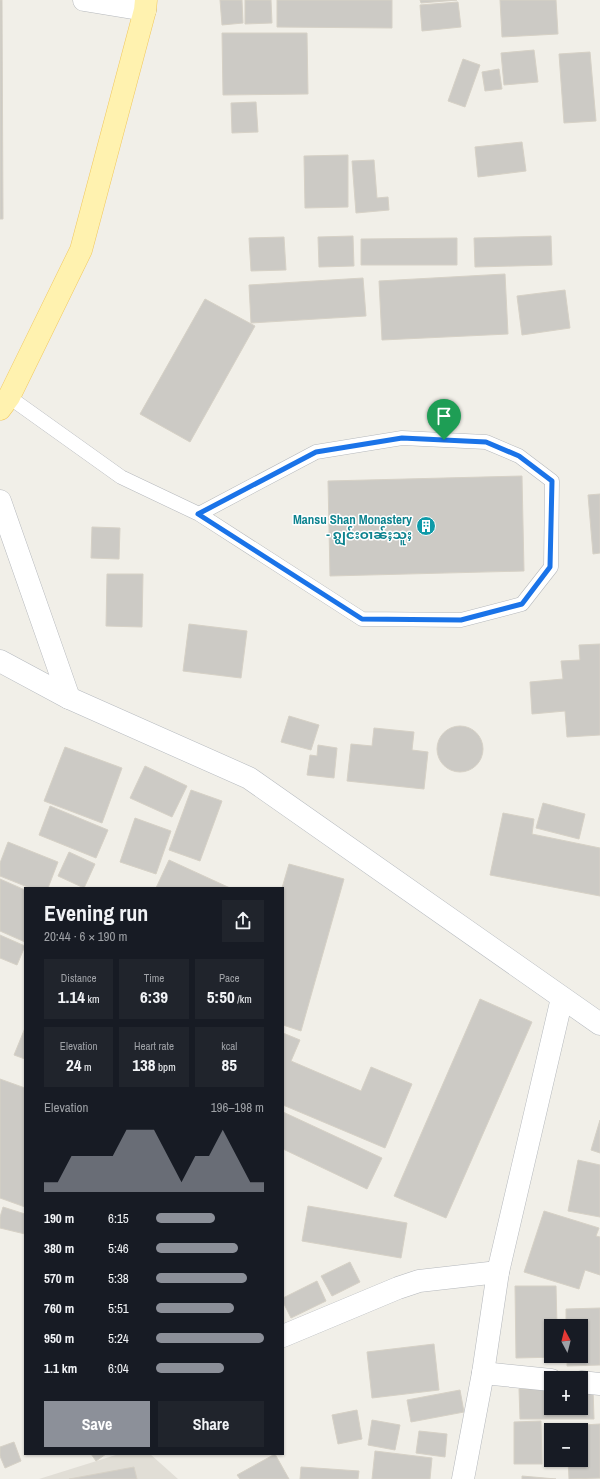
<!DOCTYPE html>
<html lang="en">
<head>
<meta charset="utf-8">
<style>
  :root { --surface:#171b24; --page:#20242c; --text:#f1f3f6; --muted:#9ea1a6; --accent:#8c9099 }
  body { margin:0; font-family:"Archivo Narrow","Noto Sans Myanmar",sans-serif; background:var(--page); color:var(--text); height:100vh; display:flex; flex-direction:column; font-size:15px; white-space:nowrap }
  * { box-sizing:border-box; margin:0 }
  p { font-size:13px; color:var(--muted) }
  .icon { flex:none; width:22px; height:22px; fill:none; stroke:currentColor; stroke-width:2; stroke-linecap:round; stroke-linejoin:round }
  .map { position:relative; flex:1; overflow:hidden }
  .details { position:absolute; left:24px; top:887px; width:260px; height:568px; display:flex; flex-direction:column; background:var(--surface); border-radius:0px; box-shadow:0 1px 3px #0004 }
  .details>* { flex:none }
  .needle { width:26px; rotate:353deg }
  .controls { position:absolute; left:544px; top:1319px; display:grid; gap:8px }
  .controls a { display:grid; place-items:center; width:44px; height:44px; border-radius:0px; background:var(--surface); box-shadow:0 1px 3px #0004; font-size:20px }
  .pin { position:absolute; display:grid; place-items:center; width:34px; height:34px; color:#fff; margin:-41px -17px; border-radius:50% 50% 50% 0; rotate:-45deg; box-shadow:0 0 4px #0007 }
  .pin .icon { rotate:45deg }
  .round { display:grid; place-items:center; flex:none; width:42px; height:42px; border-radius:0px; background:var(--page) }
  .headline { display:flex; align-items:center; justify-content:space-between; height:68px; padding:0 20px }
  h1 { font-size:22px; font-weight:700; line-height:30px }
  .metrics { display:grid; grid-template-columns:repeat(3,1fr); gap:6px; height:68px; padding:4px 20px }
  .metrics div { display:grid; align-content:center; border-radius:0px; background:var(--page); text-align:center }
  .metrics b { font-size:17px; font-weight:700 }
  .metrics small { font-size:11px; font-weight:400 }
  .metrics p { font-size:11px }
  .chart { height:112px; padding:8px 20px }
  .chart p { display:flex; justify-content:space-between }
  .chart svg { width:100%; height:72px; margin-top:4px; fill:var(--accent); opacity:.7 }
  .button { display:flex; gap:8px; margin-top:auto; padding:8px 20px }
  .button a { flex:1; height:46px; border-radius:0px; background:var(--accent); color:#fff; font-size:16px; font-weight:700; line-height:46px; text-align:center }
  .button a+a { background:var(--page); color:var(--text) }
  ul { padding:0 20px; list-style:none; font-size:13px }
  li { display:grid; grid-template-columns:64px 48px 1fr; align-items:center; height:30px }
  li i { height:10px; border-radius:5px; background:var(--accent) }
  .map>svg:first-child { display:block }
  .education { fill:#e1ded6 }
  .building { fill:#cccac5; stroke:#d6d1c6 }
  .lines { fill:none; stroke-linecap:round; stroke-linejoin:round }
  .lane-casing { stroke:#b5b8bc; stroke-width:15 }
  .street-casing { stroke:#b5b8bc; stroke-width:23 }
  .secondary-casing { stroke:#b6babf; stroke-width:23 }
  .primary-casing { stroke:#f2c960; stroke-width:23 }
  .lane { stroke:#fff; stroke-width:14 }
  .street { stroke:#fff; stroke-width:22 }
  .secondary { stroke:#fff; stroke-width:22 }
  .primary { stroke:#fff2af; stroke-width:22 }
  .route-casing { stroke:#fff; stroke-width:8 }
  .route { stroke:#1a73e8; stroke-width:5 }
  .labels { text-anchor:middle; stroke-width:3; stroke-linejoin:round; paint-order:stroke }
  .culture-label { font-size:13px; font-weight:bold; fill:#0d838f; stroke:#fff; text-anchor:end }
</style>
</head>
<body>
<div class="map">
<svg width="600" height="1479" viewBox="0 0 600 1479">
  <rect width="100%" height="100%" fill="#f1efe8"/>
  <polygon class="education" points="119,1454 150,1454 178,1479 39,1479"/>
  <g class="building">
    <polygon points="0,0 2,0 3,219 0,219"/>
    <polygon points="220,0 242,0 243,23 222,25"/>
    <polygon points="245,0 271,0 272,23 245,24"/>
    <polygon points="277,0 392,0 392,28 277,27"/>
    <polygon points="420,0 457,0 421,3"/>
    <polygon points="500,0 556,0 558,34 502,37"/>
    <polygon points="458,2 461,27 422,31 420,5"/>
    <polygon points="222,33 307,33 308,94 223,95"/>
    <polygon points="534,50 538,82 504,85 501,53"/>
    <polygon points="590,52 596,121 564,123 559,54"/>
    <polygon points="463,59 480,65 465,107 448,101"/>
    <polygon points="499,69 502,89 485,91 482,72"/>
    <polygon points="256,102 258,132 232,133 231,103"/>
    <polygon points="522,142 526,171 478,177 475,147"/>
    <polygon points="348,155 348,207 305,208 304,156"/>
    <polygon points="374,160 377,198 388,197 389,210 356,213 352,161"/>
    <polygon points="353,236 354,266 319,267 318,237"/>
    <polygon points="551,236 552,265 475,267 474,238"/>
    <polygon points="284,237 286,270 251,271 249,238"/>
    <polygon points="457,238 457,265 361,265 361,239"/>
    <polygon points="505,274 508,334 382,340 379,281"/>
    <polygon points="363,278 366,316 251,323 249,285"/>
    <polygon points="565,290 570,328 522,335 517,296"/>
    <polygon points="205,299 255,326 190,442 140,414"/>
    <polygon points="522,476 524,571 330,576 328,481"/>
    <polygon points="600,494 600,553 593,554 588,495"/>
    <polygon points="92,527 120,528 119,559 91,558"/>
    <polygon points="107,574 143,574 142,627 106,626"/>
    <polygon points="189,624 247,631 241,678 183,671"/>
    <polygon points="600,644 600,735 567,737 565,711 532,714 530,682 563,679 561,661 580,660 579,645"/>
    <polygon points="289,716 319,725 311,750 281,742"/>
    <circle cx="460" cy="749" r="23"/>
    <polygon points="374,728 414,732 412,750 428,752 424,789 347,781 351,744 372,746"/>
    <polygon points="318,745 337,748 334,778 307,775 310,755 317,756"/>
    <polygon points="65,747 122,768 102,823 44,801"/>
    <polygon points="145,766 187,786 172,817 130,798"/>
    <polygon points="191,790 222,801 200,861 169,850"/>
    <polygon points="543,803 585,814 579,839 536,828"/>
    <polygon points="50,806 108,830 96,858 39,835"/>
    <polygon points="503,813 534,819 532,834 600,848 600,896 490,875"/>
    <polygon points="135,818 171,831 156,874 120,862"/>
    <polygon points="8,842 58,862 48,888 30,888 0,876 0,863"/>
    <polygon points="69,852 95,864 84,888 58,876"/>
    <polygon points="169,860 230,888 156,888"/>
    <polygon points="289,864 344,879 301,1031 283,1025 282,888"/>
    <polygon points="0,879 25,890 25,942 0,931"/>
    <polygon points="0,935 25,946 17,965 0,958"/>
    <polygon points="480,999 532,1022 446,1218 394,1196"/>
    <polygon points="25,1028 25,1059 14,1055"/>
    <polygon points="283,1033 300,1040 291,1061 361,1091 371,1067 412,1084 385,1148 283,1105"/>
    <polygon points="0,1079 25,1088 25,1207 0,1198"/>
    <polygon points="283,1112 382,1158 367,1189 283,1149"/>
    <polygon points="600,1120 600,1153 591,1150"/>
    <polygon points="578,1160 600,1165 600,1217 568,1211"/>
    <polygon points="308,1206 407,1223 401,1258 302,1241"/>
    <polygon points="3,1207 25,1214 25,1234 0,1228 0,1217"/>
    <polygon points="544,1211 599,1228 596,1236 600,1237 600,1275 585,1270 579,1289 524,1272"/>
    <polygon points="350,1262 360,1282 332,1296 321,1276"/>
    <polygon points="317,1281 326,1301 291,1318 283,1302 283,1298"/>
    <polygon points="515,1286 556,1286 557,1326 551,1326 551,1356 558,1356 558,1357 516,1358"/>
    <polygon points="600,1308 600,1365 567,1366 567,1356 581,1356 581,1326 566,1326 566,1309"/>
    <polygon points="434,1344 439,1390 372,1398 367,1352"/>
    <polygon points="593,1388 594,1419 520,1419 519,1389 551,1389 551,1408 581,1408 581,1389"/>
    <polygon points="460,1390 464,1412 411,1422 407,1400"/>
    <polygon points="357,1410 362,1439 338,1444 332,1415"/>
    <polygon points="372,1420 400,1425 395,1450 368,1445"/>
    <polygon points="541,1421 542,1464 514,1464 514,1422"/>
    <polygon points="600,1424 600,1478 569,1479 568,1460 581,1460 581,1430 568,1430 567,1426"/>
    <polygon points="419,1431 447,1434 445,1457 416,1453"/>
    <polygon points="14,1442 21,1461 5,1468 0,1456 0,1447"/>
    <polygon points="375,1451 432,1458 430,1479 372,1479"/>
    <polygon points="91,1454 106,1454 96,1461"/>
    <polygon points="275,1454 289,1479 240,1479 237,1475"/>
    <polygon points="134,1467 137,1479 69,1479"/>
    <polygon points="301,1467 359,1471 358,1479 300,1479"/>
    <polygon points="522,1476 556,1479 522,1479"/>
  </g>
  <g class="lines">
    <defs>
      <polyline id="lane" points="9,397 121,477 199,514 362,619 461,620 522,604 551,567 552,481 519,456 486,442 402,438 316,452 199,514"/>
      <g id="street">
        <polyline points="84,0 145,10"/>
        <polyline points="0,501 69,698"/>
        <polyline points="283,1336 398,1288 419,1281 498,1272"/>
        <polyline points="483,1373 551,1380"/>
        <polyline points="581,1382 600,1384"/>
        <polyline points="463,1479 483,1373 498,1272 562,998"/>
      </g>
      <polyline id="secondary" points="0,661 69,698 249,778 600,1024"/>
      <polyline id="primary" points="0,409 9,397 81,250 145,10 146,0"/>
    </defs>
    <use href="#lane" class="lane-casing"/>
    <use href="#street" class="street-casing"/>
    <use href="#secondary" class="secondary-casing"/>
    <use href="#primary" class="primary-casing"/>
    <use href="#lane" class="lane"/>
    <use href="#street" class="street"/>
    <use href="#secondary" class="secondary"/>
    <use href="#primary" class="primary"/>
  </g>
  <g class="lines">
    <defs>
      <polygon id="route" points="402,438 486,442 519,456 552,481 550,567 522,604 461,620 362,619 198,514 316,452"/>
    </defs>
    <use href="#route" class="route-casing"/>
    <use href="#route" class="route"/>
  </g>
  <defs>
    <symbol id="building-disc" viewBox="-11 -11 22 22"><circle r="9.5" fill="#0f9aa8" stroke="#fff"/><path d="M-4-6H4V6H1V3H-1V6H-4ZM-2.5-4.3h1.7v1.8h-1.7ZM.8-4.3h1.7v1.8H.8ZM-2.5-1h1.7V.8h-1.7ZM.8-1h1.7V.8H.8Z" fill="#fff"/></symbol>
  </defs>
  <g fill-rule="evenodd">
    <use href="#building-disc" x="415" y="515" width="22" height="22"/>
  </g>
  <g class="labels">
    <g class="culture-label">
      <text x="412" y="524">Mansu Shan Monastery<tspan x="412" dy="15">- ၵျွင်းဝၢၼ်ႈသူႈ</tspan></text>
    </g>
  </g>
</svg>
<div class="controls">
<a><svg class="needle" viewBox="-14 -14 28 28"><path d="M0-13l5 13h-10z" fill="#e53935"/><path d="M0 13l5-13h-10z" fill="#9ea1a6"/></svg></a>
<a>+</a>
<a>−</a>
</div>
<div class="pin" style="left:444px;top:440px;background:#1e9e55"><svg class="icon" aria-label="arrive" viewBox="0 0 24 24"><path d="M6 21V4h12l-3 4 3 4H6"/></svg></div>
<section class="details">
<div class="headline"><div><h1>Evening run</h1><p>20:44 · 6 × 190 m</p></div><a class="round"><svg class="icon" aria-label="share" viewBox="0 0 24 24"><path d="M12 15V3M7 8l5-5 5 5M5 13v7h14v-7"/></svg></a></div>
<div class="metrics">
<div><p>Distance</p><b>1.14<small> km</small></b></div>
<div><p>Time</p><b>6:39</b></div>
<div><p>Pace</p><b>5:50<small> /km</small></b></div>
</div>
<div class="metrics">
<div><p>Elevation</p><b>24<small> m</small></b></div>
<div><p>Heart rate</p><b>138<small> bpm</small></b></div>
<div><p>kcal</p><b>85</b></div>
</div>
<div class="chart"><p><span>Elevation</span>196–198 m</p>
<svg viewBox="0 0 160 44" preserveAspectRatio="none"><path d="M0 44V38L10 38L20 22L30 22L40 22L50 22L60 6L70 6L80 6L90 22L100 38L110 22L120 22L130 6L140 22L150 38L160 38V44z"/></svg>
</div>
<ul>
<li><b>190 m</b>6:15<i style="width:55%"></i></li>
<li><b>380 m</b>5:46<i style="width:76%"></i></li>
<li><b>570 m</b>5:38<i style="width:84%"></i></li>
<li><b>760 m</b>5:51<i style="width:72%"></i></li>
<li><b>950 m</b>5:24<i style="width:100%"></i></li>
<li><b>1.1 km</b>6:04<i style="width:63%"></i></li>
</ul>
<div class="button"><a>Save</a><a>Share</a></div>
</section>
</div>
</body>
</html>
